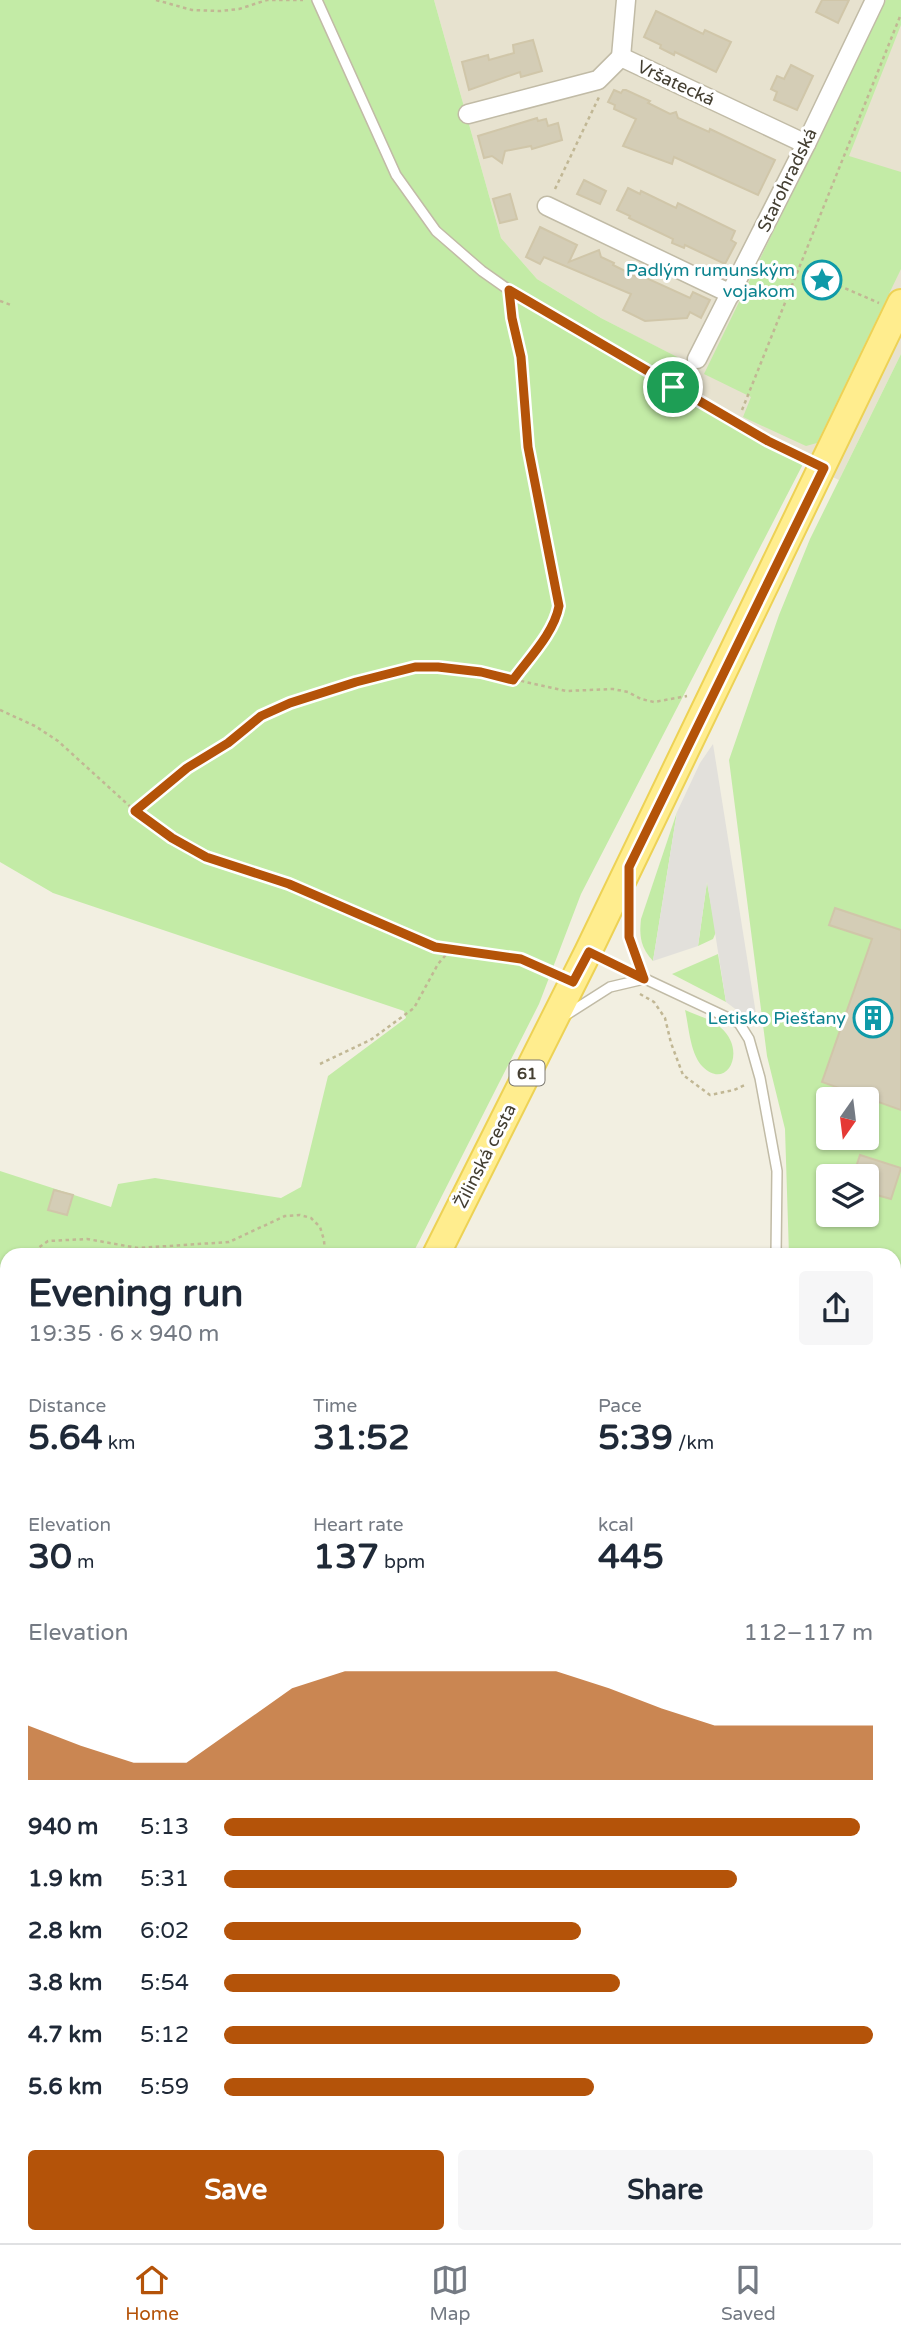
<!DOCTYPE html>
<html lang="en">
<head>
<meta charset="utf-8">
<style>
  :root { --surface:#fff; --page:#f6f6f7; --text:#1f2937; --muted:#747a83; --line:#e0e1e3; --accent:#b45309 }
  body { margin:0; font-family:"Varela Round",sans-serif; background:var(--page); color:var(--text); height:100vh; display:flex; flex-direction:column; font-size:26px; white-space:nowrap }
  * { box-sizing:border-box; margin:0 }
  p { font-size:23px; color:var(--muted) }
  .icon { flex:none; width:38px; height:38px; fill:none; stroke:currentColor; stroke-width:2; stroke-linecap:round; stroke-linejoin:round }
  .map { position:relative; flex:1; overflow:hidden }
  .details { position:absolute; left:0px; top:1248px; width:901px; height:996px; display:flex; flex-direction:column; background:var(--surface); border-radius:21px 21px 0 0; box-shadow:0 2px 5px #0004 }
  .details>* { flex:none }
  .needle { width:46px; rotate:194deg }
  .fabs { position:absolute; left:816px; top:1087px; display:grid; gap:14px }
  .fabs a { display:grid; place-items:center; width:63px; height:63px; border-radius:7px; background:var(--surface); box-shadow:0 2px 5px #0004; font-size:35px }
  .pin { position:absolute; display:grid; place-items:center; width:60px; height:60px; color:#fff; margin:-30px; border:4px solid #fff; border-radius:50%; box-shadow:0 2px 7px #0007 }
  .round { display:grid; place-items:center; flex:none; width:74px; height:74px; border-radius:7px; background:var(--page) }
  .head { display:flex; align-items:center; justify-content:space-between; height:119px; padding:0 28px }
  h1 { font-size:38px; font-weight:800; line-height:52px }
  .figures { display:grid; grid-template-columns:repeat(3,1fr); gap:10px; height:119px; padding:7px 28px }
  .figures div { display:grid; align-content:center }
  .figures b { font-size:35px; font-weight:800 }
  .figures small { font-size:19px; font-weight:400 }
  .figures p { font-size:19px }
  .chart { height:196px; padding:14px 28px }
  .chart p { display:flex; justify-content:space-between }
  .chart svg { width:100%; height:126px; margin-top:7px; fill:var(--accent); opacity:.7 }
  .action { display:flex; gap:14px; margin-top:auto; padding:14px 28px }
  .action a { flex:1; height:80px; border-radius:7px; background:var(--accent); color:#fff; font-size:28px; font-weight:800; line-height:80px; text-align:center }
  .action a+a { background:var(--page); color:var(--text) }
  ul { padding:0 28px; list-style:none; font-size:23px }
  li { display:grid; grid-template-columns:112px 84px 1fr; align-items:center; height:52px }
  li i { height:18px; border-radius:9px; background:var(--accent) }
  .menu { display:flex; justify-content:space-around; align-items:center; height:98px; border-top:2px solid var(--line); background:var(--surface); font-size:19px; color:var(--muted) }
  .menu a { display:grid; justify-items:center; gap:4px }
  .menu .active { color:var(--accent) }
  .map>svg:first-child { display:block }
  .residential { fill:#e7e2cf }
  .industrial { fill:#e4e0d7 }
  .green { fill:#c3eba6; fill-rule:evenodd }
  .parking { fill:#e2e0db }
  .building { fill:#d4cdb6; stroke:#d0c6a9; stroke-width:2 }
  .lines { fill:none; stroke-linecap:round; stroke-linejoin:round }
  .lane-casing { stroke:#c1bba6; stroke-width:12 }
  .street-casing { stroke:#c1bba6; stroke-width:21 }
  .primary-casing { stroke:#edd255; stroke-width:30 }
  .path { stroke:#c1b794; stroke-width:2.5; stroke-dasharray:3.5 3.5; stroke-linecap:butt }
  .lane { stroke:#fff; stroke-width:9 }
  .street { stroke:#fff; stroke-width:18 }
  .primary { stroke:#ffed8e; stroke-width:26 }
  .route-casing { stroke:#fff; stroke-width:14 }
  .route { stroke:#b45309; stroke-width:9 }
  .labels { text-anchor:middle; stroke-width:6; stroke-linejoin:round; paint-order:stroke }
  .shield { fill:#fff; stroke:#7c7970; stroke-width:2 }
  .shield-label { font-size:16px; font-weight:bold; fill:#443f32 }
  .street-label { font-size:18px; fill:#443f32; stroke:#fff }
  .culture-label { font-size:18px; fill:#0d838f; stroke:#fff; text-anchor:end }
</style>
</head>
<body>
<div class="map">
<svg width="901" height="2243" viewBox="0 0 901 2243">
  <rect width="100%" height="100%" fill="#f2efe1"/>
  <polygon class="residential" points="434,0 901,0 901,354 839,480 801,462 669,389 684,361 601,318 537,279 501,238"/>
  <polygon class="industrial" points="0,1394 7,1398 7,2094 0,2108"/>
  <g class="green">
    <polygon points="0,0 434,0 501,238 537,279 601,318 685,361 670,389 801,462 802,466 581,894 539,1004 412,1255 7,1255 7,1360 0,1363 0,1171 111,1207 118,1184 155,1178 281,1198 301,1187 328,1076 406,1018 404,1011 53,893 0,862"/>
    <polygon points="886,0 901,0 901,25 849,156 901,172 901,269 817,443 806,446 743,417 751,397 704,374"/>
    <path d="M901,354V2243H697V2237L894,2236V1255H789L785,1129L767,1056L729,760L779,615L810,539ZM828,1099H866V1138H828ZM828,1176H866V1214H828Z"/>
    <path d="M677,812L653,961C641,948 639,937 641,919Z"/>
    <polygon points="707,882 716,932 713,939 698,946"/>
    <polygon points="718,954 726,1002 672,974"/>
    <path d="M685,1010C696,1015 711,1019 720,1027C748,1050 727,1091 703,1067C690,1054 689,1027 685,1010Z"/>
  </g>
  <g class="parking">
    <polygon points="713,744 756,1014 746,1017 726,1002 707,882 698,946 653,961 677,812 700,763"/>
    <polygon points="7,1617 7,1756 0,1753 0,1632"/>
  </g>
  <g class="building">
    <polygon points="822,0 849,0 838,23 816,12"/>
    <polygon points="656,11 703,34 705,30 731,42 716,72 675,52 674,55 660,48 661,45 644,37"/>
    <polygon points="533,40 542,71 521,77 520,72 469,90 462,62 488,55 489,60 514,53 513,45"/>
    <polygon points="791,65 813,76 797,110 774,100 777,92 771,89 777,76 784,79"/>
    <polygon points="614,90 621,93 623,90 626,90 650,101 648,103 670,114 676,112 678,118 709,132 710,129 775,160 758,195 674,157 672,164 623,146 636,119 614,109 615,105 608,102"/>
    <polygon points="537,118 538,121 546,119 548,126 558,123 562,140 532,149 531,146 505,151 502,163 492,156 484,158 478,136"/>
    <polygon points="584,180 606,191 600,204 577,194"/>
    <polygon points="628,188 640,194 641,191 676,208 678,203 735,231 731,240 736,243 725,264 685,245 684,248 672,243 673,239 629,218 630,216 617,210"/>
    <polygon points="510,194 517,219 500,223 493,199"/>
    <polygon points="540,227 577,245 569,262 599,250 601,257 614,263 613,265 639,278 640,275 690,298 693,292 710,300 701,318 690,312 687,318 645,321 623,310 631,294 544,257 540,264 526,257"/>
    <polygon points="835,908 901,930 901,1110 822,1082 872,939 829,925"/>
    <polygon points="860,1155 901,1168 891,1199 866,1192 866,1176 853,1176"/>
    <polygon points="54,1190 73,1195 67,1215 48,1210"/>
  </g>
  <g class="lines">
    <defs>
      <g id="lane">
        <polyline points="317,0 396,175 436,231 482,271 509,290 736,423"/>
        <polyline points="590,953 739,1023 749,1039 760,1078 777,1171 776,1255"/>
        <polyline points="566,1015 610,987 644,979 629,937 629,886"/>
        <polyline points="0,1405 7,1408"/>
        <polyline points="0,1433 7,1433"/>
        <polyline points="0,1473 7,1467"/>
        <polyline points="0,1719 7,1705"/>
        <polyline points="0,1802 7,1806"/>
        <polyline points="0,1898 7,1902"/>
        <polyline points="0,1966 7,1969"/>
        <polyline points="0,2020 7,2004"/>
        <polyline points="0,2098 7,2101"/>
        <polyline points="680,2236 680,2243"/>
      </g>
      <g id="street">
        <polyline points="621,57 626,0"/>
        <polyline points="468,114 598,80 621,57 806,144"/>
        <polyline points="547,206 731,294"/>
        <polyline points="697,359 806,144 875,0"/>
      </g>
      <g id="primary">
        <polyline points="436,1255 588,952 901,303"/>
        <polyline points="0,2147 7,2132"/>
      </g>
    </defs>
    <use href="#lane" class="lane-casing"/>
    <use href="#street" class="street-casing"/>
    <use href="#primary" class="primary-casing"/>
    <g class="path">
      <polyline points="156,0 192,10 221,11 239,9 267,0 303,0"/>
      <polyline points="555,189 599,97"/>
      <polyline points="826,280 879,303"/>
      <polyline points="0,301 11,305"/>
      <polyline points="510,306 521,357 528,447 559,606 554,622 513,680"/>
      <polyline points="742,410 901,14"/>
      <polyline points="745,428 802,457"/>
      <polyline points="0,710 35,726 58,741 135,811 172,838 206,857 289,885 435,947 521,959 553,973"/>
      <polyline points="135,811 187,768 228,743 272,710 394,671 415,667 438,667 481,672 566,691 613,689 628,692 641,699 654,702 687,696"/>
      <polyline points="640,994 654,1002 665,1018 671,1043 683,1075 710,1095 734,1090 747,1084"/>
      <polyline points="320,1064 372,1039 414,1008 438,964 450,950"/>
      <polyline points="28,1255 48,1241 87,1239 138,1248 229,1242 285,1216 300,1215 311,1218 320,1227 324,1240 325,1255"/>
      <polyline points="0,1271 7,1267"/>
    </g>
    <use href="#lane" class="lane"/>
    <use href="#street" class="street"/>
    <use href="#primary" class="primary"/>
  </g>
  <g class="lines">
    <defs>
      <path id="route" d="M509,290L768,441L824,468L629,867V937L644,979L589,952L573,982L521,959L435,947L289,884L206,857L172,838L135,811L187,768L228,743L261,716L290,703L356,682L415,667H438L481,672L513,680C529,658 554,633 559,606L528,447L521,357L512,318Z"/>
    </defs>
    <use href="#route" class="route-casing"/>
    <use href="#route" class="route"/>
  </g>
  <defs>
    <symbol id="sight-ring" viewBox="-11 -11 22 22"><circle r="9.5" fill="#fff" stroke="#0f9aa8" stroke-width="1.5"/><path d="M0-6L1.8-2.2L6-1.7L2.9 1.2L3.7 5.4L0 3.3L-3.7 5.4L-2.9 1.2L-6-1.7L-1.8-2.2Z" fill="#0f9aa8"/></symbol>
    <symbol id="building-ring" viewBox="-11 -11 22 22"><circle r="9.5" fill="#fff" stroke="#0f9aa8" stroke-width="1.5"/><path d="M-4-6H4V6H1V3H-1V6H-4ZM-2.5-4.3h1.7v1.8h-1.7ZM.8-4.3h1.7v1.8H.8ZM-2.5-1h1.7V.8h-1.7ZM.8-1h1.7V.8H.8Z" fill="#0f9aa8"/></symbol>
  </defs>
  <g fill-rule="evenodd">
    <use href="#sight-ring" x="800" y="258" width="44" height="44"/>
    <use href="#building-ring" x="851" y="996" width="44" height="44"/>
  </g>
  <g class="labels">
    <rect class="shield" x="509.5" y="1060.5" width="35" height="25" rx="5"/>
    <g class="shield-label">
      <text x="527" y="1079">61</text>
    </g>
    <g class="street-label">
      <text transform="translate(676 83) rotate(25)" y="6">Vršatecká</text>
      <text transform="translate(787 180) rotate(-64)" y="6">Starohradská</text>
      <text transform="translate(485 1156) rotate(-63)" y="6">Žilinská cesta</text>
    </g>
    <g class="culture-label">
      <text x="795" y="276">Padlým rumunským<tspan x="795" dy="21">vojakom</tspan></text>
      <text x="846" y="1024">Letisko Piešťany</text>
    </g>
  </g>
</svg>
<div class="fabs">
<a><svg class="needle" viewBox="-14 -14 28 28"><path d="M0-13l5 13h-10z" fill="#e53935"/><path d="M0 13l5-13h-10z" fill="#747a83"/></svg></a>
<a><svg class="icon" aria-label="layers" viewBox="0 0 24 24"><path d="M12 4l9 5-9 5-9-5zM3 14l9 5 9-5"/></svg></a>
</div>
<div class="pin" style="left:673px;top:387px;background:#1e9e55"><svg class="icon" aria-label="arrive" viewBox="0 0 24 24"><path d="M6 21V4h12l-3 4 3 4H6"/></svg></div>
<section class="details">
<div class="head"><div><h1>Evening run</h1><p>19:35 · 6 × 940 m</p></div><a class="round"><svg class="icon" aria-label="share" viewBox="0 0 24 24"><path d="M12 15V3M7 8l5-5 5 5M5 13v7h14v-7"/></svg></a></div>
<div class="figures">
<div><p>Distance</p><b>5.64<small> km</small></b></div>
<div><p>Time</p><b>31:52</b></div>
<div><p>Pace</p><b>5:39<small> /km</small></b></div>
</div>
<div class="figures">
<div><p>Elevation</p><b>30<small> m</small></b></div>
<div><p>Heart rate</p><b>137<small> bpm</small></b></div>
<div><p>kcal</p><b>445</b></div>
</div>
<div class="chart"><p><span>Elevation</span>112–117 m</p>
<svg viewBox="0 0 160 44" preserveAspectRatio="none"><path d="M0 44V25L10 32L20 38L30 38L40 25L50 12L60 6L70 6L80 6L90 6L100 6L110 12L120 19L130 25L140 25L150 25L160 25V44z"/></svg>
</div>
<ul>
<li><b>940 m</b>5:13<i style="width:98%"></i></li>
<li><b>1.9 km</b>5:31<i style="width:79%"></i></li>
<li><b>2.8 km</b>6:02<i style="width:55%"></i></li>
<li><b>3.8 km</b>5:54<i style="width:61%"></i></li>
<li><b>4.7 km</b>5:12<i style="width:100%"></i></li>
<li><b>5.6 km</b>5:59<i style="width:57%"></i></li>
</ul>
<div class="action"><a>Save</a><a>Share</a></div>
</section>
</div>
<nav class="menu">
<a class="active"><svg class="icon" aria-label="home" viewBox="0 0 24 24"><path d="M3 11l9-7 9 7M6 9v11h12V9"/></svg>Home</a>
<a><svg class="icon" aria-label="map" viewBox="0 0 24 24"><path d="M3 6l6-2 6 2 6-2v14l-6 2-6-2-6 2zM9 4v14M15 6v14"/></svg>Map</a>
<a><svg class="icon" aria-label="saved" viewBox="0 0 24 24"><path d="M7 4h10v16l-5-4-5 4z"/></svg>Saved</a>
</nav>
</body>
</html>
